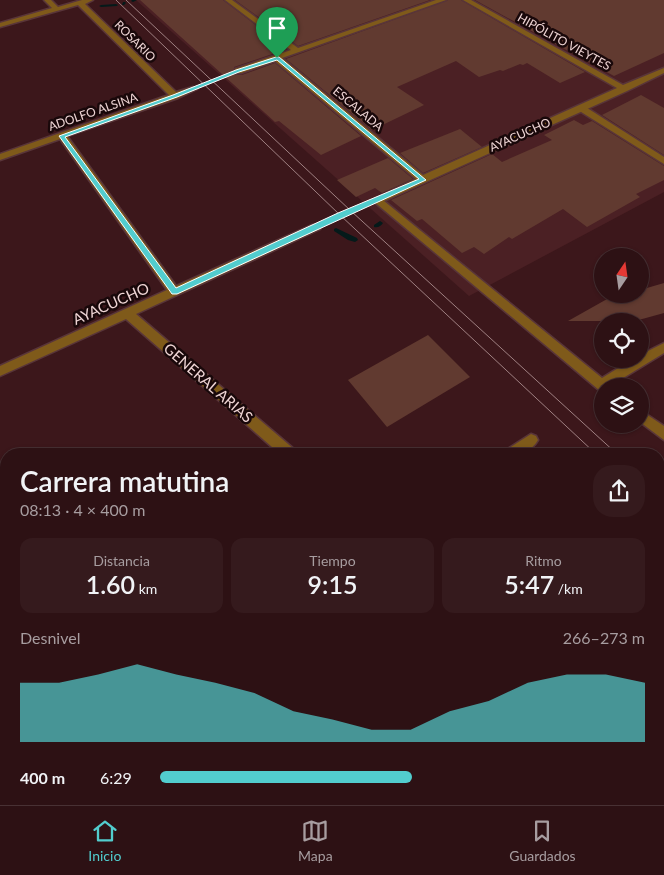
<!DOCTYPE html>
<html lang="es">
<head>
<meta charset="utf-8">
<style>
  :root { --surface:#2d1114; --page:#351a1d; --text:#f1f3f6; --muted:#a79da0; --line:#483134; --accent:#52cdce }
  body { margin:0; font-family:Lato,sans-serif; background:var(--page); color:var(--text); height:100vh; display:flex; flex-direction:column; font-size:19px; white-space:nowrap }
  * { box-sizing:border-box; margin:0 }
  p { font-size:16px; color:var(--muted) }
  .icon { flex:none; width:28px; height:28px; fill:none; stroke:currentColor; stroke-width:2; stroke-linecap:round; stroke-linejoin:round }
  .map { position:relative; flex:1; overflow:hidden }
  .sheet { position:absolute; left:0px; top:448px; width:665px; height:358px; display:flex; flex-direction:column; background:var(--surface); border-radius:20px 20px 0 0; box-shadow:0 1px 4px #0004,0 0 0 1px var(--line) }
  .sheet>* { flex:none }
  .needle { width:32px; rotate:13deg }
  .fabs { position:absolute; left:594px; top:248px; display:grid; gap:10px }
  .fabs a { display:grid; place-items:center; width:55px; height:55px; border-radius:50%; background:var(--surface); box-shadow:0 1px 4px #0004,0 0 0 1px var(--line); font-size:25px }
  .pin { position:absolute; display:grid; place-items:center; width:42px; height:42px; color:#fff; margin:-51px -21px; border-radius:50% 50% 50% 0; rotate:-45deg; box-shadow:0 0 5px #0007 }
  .pin .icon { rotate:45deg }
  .round { display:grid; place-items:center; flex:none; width:52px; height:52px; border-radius:20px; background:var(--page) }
  .head { display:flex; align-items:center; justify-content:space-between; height:85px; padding:0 20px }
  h1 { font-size:28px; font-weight:600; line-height:38px }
  .metrics { display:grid; grid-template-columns:repeat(3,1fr); gap:8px; height:85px; padding:5px 20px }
  .metrics div { display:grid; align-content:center; border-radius:12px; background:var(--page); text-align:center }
  .metrics b { font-size:25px; font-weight:600 }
  .metrics small { font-size:14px; font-weight:400 }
  .metrics p { font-size:14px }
  .chart { height:140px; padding:10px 20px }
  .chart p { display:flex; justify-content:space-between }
  .chart svg { width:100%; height:90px; margin-top:5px; fill:var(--accent); opacity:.7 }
  ul { padding:0 20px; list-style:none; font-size:16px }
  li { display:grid; grid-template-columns:80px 60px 1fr; align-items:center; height:38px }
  li i { height:12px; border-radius:6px; background:var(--accent) }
  .dock { display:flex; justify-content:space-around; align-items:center; height:70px; border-top:1px solid var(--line); background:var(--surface); font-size:14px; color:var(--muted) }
  .dock a { display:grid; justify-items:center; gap:2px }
  .dock .on { color:var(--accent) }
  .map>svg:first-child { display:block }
  .built { fill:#4b2024 }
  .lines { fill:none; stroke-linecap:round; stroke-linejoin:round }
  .stream { fill:#041a1a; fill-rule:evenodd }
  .building { fill:#613a30 }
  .service-casing { stroke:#593539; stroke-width:3 }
  .minor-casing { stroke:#593539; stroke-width:3 }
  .path-far1 { stroke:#9d7e80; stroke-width:2; stroke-dasharray:0.5 2.5; stroke-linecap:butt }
  .path { stroke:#9d7e80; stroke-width:2.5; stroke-dasharray:1 3; stroke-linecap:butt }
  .service { fill:#7f5a1a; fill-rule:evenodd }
  .minor { fill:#7f5a1a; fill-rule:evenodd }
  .tram { stroke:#9f8082; stroke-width:1 }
  .route { fill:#52cdce; stroke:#fff; fill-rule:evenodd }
  .labels { text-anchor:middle; stroke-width:5; stroke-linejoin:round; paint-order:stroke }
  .far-street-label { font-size:12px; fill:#efd5d5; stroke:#19080a }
  .street-label { font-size:15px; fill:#efd5d5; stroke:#19080a }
</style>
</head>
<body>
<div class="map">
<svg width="664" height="805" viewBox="0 0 664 805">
  <rect width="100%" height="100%" fill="#3c171b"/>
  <polygon class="built" points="136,0 664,0 664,192 469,296"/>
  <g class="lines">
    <g class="stream">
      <polygon points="132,0 137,0 133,2 131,1"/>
      <polygon points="123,2 125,2 126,3 124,5 122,5"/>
      <polygon points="116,4 118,5 117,6 101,7 99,6 101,5"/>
      <path d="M380,221L383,223C381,226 378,228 374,227V225Z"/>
      <polygon points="336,228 357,238 358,240 355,242 348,240 334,231 334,229"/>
    </g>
  </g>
  <g class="building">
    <polygon points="140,0 223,0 287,49 234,67 234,74 242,75 275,63 361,136 321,155 279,121 275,122"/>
    <polygon points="235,0 430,0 298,46"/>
    <polygon points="448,0 461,0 585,72 560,83 527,63 523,65 520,64 503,71 500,70 479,77 456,61 397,87 424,105 372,130 286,59"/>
    <polygon points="475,0 664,0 664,53 614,76"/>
    <polygon points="641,95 664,108 664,155 602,115"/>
    <polygon points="574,120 583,125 592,121 664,166 664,180 636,194 640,197 587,227 563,209 512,239 509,237 484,254 474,247 462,253 422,219 417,221 391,200 492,154 502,162 552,140 544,135"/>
    <polygon points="460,129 482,147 423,173 400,153"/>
    <polygon points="388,158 413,179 382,193 375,188 356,197 337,180"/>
    <polygon points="664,283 664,313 635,321 568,321 616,294 640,294 640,290"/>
    <polygon points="428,335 470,377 387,427 348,380"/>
  </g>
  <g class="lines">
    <defs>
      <polygon id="service" points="578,106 584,106 664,157 664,164 578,110"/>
      <g id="minor">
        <polygon points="44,0 51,0 58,7 82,0 93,0 85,4 176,92 193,87 197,89 178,98 67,136 176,286 312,225 320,225 321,227 320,229 136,314 295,450 296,454 280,454 126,319 0,376 0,366 167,290 60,139 0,160 0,154 169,95 78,5 0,27 0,23 52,8"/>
        <polygon points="225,0 232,0 298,48 436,0 446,0 282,58 423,175 617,88 463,0 471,0 623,85 664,68 664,73 627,91 384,201 602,378 633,359 640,359 640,355 664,343 664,353 610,386 602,386 602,391 599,390 372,200 416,179 275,61 241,73 235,73 235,69 291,50"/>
        <polygon points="640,410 664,426 664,440 640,422"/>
        <path d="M531,434L536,436L538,440C531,453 517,454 505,454L506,450Z"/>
        <polygon points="659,752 664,754 664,775 659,773"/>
        <polygon points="6,788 6,799 14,799 10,805 0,805 0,791"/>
      </g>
    </defs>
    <use href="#service" class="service-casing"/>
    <use href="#minor" class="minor-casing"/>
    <polyline class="path-far1" points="205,83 225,76"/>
    <polyline class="path" points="330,220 363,206"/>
    <use href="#service" class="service"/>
    <use href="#minor" class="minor"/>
    <g class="tram">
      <polyline points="116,0 340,215 596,454"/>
      <polyline points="126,0 351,211 617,454"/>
      <polyline points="659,489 664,494"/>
      <polyline points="659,509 664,513"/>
    </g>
  </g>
  <path class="route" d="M276,57H279L426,180L177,294H172L59,136L173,95L236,70ZM277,60L419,179L338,213L176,288L65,137L177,97L239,72Z"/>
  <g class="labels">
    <g class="far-street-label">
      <text transform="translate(135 41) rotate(45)" y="4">ROSARIO</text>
      <text transform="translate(564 42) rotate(29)" y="4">HIPÓLITO VIEYTES</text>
      <text transform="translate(358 109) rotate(40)" y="4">ESCALADA</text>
      <text transform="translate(93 112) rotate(-19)" y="4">ADOLFO ALSINA</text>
      <text transform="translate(520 135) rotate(-24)" y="4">AYACUCHO</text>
    </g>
    <g class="street-label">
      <text transform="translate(111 304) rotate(-24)" y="5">AYACUCHO</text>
      <text transform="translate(208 383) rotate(41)" y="5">GENERAL ARIAS</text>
    </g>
  </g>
</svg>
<div class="fabs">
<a><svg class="needle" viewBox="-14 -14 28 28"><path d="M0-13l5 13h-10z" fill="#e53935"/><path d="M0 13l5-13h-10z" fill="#a79da0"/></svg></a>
<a><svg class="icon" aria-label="locate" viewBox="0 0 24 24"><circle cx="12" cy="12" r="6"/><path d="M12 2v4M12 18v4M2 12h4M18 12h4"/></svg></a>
<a><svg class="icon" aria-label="layers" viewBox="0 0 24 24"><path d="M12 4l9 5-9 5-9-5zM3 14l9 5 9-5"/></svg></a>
</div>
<div class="pin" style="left:277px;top:58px;background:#1e9e55"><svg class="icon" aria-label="arrive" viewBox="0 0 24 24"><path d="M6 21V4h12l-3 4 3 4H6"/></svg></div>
<section class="sheet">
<div class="head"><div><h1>Carrera matutina</h1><p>08:13 · 4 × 400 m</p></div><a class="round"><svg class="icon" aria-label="share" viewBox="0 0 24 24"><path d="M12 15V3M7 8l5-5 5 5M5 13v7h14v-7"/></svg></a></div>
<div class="metrics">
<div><p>Distancia</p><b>1.60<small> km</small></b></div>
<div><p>Tiempo</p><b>9:15</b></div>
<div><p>Ritmo</p><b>5:47<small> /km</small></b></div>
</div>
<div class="chart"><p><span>Desnivel</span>266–273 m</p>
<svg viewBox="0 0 160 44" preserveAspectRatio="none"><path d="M0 44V15L10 15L20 11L30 6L40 11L50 15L60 20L70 29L80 33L90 38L100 38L110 29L120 24L130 15L140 11L150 11L160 15V44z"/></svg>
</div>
<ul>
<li><b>400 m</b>6:29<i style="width:52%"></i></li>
</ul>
</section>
</div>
<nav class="dock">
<a class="on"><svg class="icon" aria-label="home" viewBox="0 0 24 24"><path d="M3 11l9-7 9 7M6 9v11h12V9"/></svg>Inicio</a>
<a><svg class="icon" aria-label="map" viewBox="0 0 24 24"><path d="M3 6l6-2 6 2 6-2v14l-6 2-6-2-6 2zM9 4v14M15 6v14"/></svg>Mapa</a>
<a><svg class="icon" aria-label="saved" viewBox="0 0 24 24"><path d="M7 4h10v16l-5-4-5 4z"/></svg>Guardados</a>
</nav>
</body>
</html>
